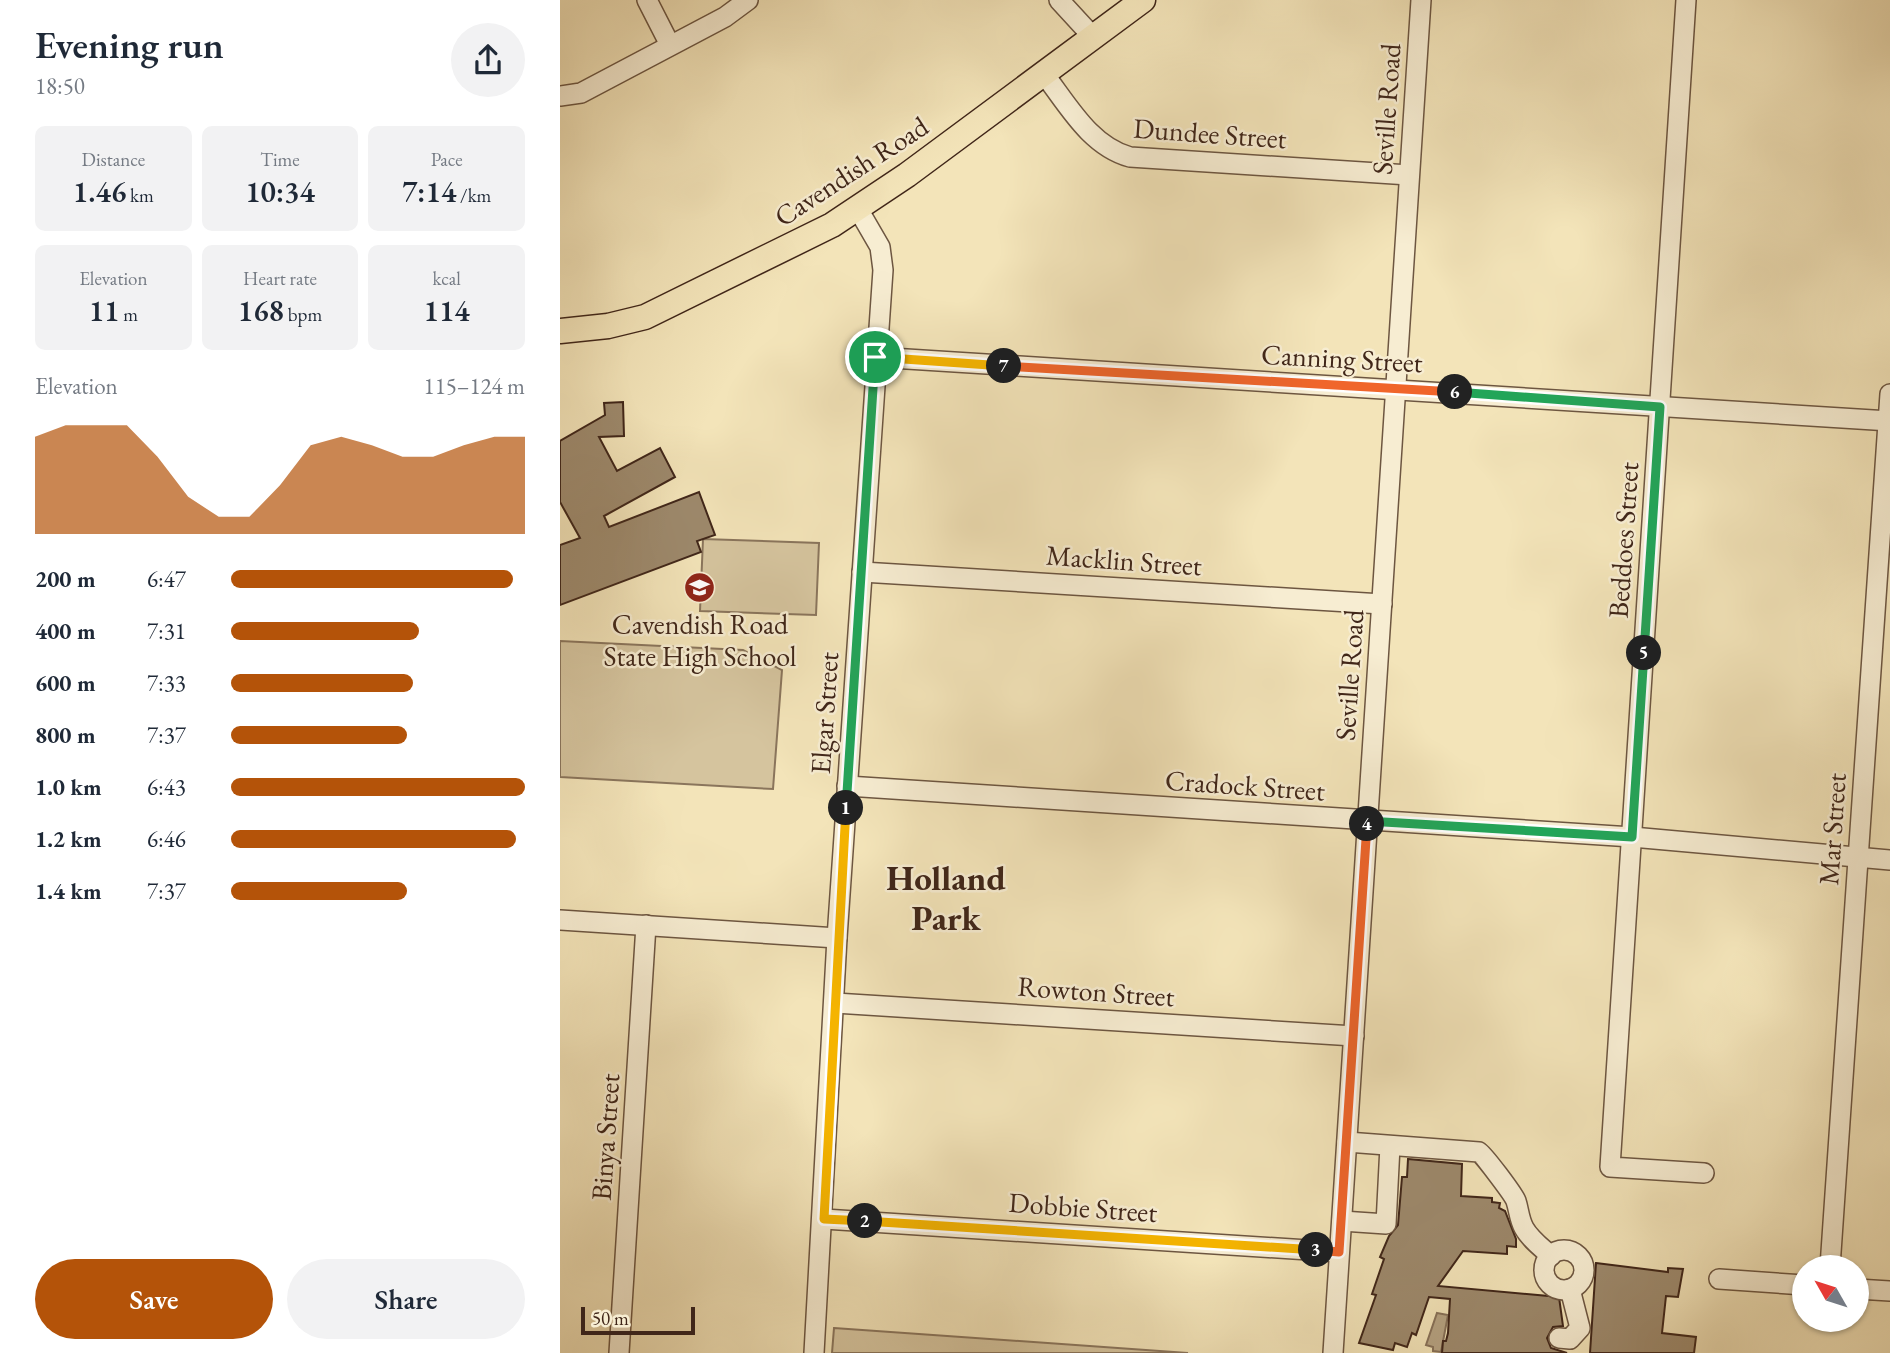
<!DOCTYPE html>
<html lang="en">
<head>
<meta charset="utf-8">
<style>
  :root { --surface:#fff; --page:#f2f2f3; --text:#1f2937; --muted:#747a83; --accent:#b45309 }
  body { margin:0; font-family:"EB Garamond",serif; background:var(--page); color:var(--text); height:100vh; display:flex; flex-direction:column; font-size:26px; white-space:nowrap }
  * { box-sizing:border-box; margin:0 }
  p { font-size:23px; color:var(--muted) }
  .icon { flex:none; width:38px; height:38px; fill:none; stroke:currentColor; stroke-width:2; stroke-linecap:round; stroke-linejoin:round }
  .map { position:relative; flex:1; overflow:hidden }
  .details { display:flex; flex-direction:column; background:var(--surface); width:560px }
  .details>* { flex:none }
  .needle { width:46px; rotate:309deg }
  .controls { position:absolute; left:1232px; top:1255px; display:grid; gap:14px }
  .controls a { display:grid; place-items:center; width:77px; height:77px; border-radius:50%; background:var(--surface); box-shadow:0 2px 5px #0004; font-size:35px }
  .scale { position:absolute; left:21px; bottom:18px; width:114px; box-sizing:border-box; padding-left:7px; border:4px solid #402619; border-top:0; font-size:19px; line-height:24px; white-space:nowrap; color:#402619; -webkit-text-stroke:5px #f7edd2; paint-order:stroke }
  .pin { position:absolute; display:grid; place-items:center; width:60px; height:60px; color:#fff; margin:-30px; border:4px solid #fff; border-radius:50%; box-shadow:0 2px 7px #0007 }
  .km { position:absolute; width:35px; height:35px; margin:-18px; border-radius:50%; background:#222; color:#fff; font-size:19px; line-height:35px; text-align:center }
  .round { display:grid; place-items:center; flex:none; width:74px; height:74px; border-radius:37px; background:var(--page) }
  .overview { display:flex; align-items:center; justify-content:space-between; height:119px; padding:0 35px }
  h1 { font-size:38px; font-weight:600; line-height:52px }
  .stats { display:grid; grid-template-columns:repeat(3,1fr); gap:10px; height:119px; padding:7px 35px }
  .stats div { display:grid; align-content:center; border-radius:10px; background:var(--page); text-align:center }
  .stats b { font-size:30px; font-weight:600 }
  .stats small { font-size:19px; font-weight:400 }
  .stats p { font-size:19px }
  .chart { height:196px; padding:14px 35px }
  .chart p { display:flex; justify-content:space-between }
  .chart svg { width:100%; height:126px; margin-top:7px; fill:var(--accent); opacity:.7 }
  .cta { display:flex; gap:14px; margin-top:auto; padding:14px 35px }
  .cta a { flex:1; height:80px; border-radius:42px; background:var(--accent); color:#fff; font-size:28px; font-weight:600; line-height:80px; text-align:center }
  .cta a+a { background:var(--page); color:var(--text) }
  ul { padding:0 35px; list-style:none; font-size:23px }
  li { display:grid; grid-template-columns:112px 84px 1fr; align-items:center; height:52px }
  li i { height:18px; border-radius:9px; background:var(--accent) }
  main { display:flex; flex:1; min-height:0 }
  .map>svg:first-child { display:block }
  .green { fill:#d5c49e; stroke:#8a755c; stroke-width:2 }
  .water { fill:#b6a383; stroke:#877159; stroke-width:2 }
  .building { fill:#9d896c; stroke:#402619; stroke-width:2 }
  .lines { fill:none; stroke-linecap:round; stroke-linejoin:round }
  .minor-casing { stroke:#6d5641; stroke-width:22 }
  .major-casing { stroke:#402619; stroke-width:27 }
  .minor { stroke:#f7edd2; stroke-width:19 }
  .major { stroke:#f3e4b9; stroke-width:24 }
  .split-1-casing { stroke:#fff; stroke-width:14 }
  .split-2-casing { stroke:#fff; stroke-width:14 }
  .split-3-casing { stroke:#fff; stroke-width:14 }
  .split-4-casing { stroke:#fff; stroke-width:14 }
  .split-5-casing { stroke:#fff; stroke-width:14 }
  .split-6-casing { stroke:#fff; stroke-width:14 }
  .split-7-casing { stroke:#fff; stroke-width:14 }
  .split-8-casing { stroke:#fff; stroke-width:14 }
  .split-1 { stroke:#22a559; stroke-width:9 }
  .split-2 { stroke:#f5b400; stroke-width:9 }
  .split-3 { stroke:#f5b400; stroke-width:9 }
  .split-4 { stroke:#f0652b; stroke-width:9 }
  .split-5 { stroke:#22a559; stroke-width:9 }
  .split-6 { stroke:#22a559; stroke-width:9 }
  .split-7 { stroke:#f0652b; stroke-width:9 }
  .split-8 { stroke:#f5b400; stroke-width:9 }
  .labels { text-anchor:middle; stroke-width:5; stroke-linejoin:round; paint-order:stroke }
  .street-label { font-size:28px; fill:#402619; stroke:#f7edd2 }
  .poi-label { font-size:28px; fill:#402619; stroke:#f7edd2 }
  .district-label { font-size:35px; font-weight:bold; fill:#402619; stroke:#f7edd2 }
</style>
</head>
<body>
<main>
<section class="details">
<div class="overview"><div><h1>Evening run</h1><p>18:50</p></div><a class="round"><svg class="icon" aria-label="share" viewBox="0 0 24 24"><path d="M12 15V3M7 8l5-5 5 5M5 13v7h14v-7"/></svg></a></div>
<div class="stats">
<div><p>Distance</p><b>1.46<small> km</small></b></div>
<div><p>Time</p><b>10:34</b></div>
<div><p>Pace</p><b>7:14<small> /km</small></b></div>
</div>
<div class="stats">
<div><p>Elevation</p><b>11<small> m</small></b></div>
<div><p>Heart rate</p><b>168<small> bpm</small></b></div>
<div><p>kcal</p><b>114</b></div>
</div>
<div class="chart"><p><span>Elevation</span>115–124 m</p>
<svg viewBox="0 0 160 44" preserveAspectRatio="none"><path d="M0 44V10L10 6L20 6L30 6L40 17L50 31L60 38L70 38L80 27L90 13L100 10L110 13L120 17L130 17L140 13L150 10L160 10V44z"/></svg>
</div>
<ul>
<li><b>200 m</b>6:47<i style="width:96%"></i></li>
<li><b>400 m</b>7:31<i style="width:64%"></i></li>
<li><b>600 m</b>7:33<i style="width:62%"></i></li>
<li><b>800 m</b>7:37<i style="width:60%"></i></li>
<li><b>1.0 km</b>6:43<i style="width:100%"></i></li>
<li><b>1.2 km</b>6:46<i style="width:97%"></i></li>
<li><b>1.4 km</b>7:37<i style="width:60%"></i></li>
</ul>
<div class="cta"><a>Save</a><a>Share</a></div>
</section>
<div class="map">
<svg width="1330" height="1353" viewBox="0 0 1330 1353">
  <rect width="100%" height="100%" fill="#f3e4b9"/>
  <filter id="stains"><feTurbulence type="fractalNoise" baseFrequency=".00286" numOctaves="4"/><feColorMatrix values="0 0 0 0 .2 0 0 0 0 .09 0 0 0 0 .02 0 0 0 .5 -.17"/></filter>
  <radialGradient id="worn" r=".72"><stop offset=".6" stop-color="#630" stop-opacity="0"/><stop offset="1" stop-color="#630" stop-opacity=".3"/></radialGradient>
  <g class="green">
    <polygon points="143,539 259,543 256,615 140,611"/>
    <polygon points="0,641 183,650 222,670 213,789 0,777"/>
    <polygon points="274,1328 628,1353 272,1353"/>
  </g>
  <polygon class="water" points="877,1313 888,1315 881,1352 873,1351 873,1347 866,1345"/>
  <g class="building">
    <polygon points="63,402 64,436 39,437 57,471 100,448 115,477 44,516 49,527 139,492 155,535 137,541 141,552 0,605 0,545 20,538 0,502 0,441 45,415 44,403"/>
    <polygon points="848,1159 902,1164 901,1196 932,1198 932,1202 940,1203 939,1208 945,1211 956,1239 956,1247 947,1246 947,1254 903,1251 878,1286 999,1297 1003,1326 993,1327 987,1338 991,1348 1007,1353 882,1353 883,1341 886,1341 888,1333 890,1299 869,1297 856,1335 852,1333 847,1347 835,1343 833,1350 799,1343 816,1295 812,1294 824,1259 820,1257 829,1236 838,1225 842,1177 847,1177"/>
    <polygon points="1036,1263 1108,1272 1108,1268 1123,1269 1118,1297 1106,1296 1102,1333 1136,1337 1134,1353 1030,1353"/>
  </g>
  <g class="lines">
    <defs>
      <g id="minor">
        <polyline points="87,0 110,45"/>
        <polyline points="499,0 533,37"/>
        <polyline points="1126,0 1050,1167 1144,1173"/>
        <path d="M484,74C508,105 530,146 570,157L849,175"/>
        <polyline points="0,96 21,93 165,17 188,0"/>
        <polyline points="315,357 1330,421"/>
        <polyline points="302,572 822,604"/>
        <polyline points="287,786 1072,837 1330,860"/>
        <polyline points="0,920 277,938"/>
        <polyline points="275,1003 794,1036"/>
        <path d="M787,1142L919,1152C923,1154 954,1195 956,1201C959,1210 959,1219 964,1228C970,1239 981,1247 991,1256"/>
        <polyline points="264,1219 779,1252"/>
        <polyline points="782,1221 826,1224 830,1146"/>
        <circle cx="1004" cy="1270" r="20"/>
        <polyline points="1270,1267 1330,394"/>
        <polyline points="1159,1279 1244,1285"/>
        <polyline points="1297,1289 1330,1291"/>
        <polyline points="999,1338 1010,1339 1020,1328 1010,1289"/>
        <polyline points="59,1353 86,925"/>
        <polyline points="254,1353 277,938 323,270 320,247 298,209"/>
        <polyline points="773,1353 861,0"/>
      </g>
      <polyline id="major" points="0,331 48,326 85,317 272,225 347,175 583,0"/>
    </defs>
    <use href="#minor" class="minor-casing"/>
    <use href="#major" class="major-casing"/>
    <use href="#minor" class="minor"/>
    <use href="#major" class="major"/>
  </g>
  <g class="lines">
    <defs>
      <polyline id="split-1" points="286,808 315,357"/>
      <polyline id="split-2" points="286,808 264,1219 305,1221"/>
      <polyline id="split-3" points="305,1221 756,1250"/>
      <polyline id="split-4" points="756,1250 779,1252 807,824"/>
      <polyline id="split-5" points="807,824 807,821 1072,837 1084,653"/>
      <polyline id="split-6" points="895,392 1100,407 1084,653"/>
      <polyline id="split-7" points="444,366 895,392"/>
      <polyline id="split-8" points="315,357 444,366"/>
    </defs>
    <use href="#split-1" class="split-1-casing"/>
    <use href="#split-2" class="split-2-casing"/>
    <use href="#split-3" class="split-3-casing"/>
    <use href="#split-4" class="split-4-casing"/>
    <use href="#split-5" class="split-5-casing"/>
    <use href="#split-6" class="split-6-casing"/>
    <use href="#split-7" class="split-7-casing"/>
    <use href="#split-8" class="split-8-casing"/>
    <use href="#split-1" class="split-1"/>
    <use href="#split-2" class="split-2"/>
    <use href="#split-3" class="split-3"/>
    <use href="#split-4" class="split-4"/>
    <use href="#split-5" class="split-5"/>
    <use href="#split-6" class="split-6"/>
    <use href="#split-7" class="split-7"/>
    <use href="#split-8" class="split-8"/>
  </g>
  <defs>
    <symbol id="school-disc" viewBox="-11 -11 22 22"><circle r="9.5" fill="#8f2418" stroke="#f7edd2"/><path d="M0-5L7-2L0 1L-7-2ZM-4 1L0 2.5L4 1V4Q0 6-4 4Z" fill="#fff"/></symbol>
  </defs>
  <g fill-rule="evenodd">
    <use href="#school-disc" x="122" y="570" width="35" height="35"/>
  </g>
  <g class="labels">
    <g class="street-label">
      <text transform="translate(826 109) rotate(-86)" y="10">Seville Road</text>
      <text transform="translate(650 133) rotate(4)" y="10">Dundee Street</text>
      <text transform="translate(291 171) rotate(-33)" y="10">Cavendish Road</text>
      <text transform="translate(782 358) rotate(3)" y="10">Canning Street</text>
      <text transform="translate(1063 540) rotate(-86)" y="10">Beddoes Street</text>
      <text transform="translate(564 560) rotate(4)" y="10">Macklin Street</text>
      <text transform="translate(789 675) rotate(-86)" y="10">Seville Road</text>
      <text transform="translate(264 713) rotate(-86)" y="10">Elgar Street</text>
      <text transform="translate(685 785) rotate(4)" y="10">Cradock Street</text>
      <text transform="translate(1272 829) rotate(-86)" y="10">Mar Street</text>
      <text transform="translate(536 991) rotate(4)" y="10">Rowton Street</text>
      <text transform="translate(45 1137) rotate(-86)" y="10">Binya Street</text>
      <text transform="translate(523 1207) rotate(4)" y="10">Dobbie Street</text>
    </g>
    <g class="poi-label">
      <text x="140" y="634">Cavendish Road<tspan x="140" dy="32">State High School</tspan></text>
    </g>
    <g class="district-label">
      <text x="386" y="890">Holland<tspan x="386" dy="40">Park</tspan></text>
    </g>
  </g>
  <rect width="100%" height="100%" filter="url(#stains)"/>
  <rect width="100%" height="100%" fill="url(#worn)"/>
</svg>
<div class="controls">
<a><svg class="needle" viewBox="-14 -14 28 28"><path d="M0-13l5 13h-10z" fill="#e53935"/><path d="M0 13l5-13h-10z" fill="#747a83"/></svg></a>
</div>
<div class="scale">50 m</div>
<div class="pin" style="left:315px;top:357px;background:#1e9e55"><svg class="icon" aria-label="arrive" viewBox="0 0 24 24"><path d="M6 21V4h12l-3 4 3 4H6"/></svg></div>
<b class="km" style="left:286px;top:808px">1</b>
<b class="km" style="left:305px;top:1221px">2</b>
<b class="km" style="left:756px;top:1250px">3</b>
<b class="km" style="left:807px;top:824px">4</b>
<b class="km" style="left:1084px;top:653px">5</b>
<b class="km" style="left:895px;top:392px">6</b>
<b class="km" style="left:444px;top:366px">7</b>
</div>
</main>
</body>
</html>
